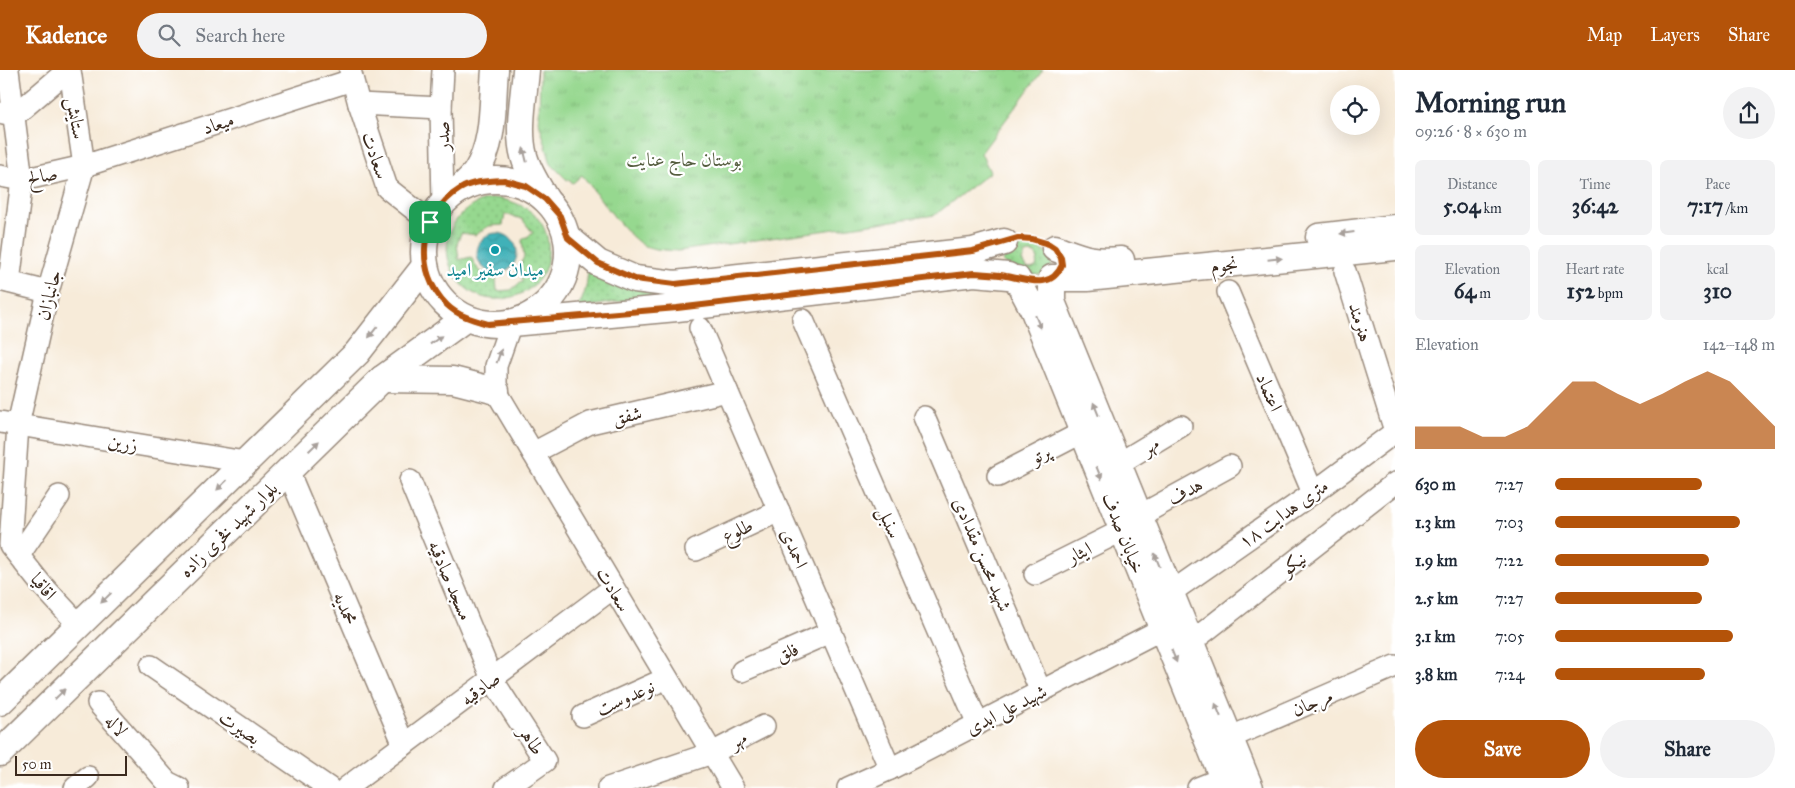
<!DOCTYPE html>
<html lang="en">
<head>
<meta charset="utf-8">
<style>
  :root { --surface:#fff; --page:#f2f2f3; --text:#1f2937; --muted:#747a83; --accent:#b45309 }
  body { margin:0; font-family:"IM FELL Great Primer",Amiri,serif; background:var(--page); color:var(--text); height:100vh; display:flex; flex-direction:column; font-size:19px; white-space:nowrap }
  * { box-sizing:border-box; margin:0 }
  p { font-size:16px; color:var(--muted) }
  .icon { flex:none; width:28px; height:28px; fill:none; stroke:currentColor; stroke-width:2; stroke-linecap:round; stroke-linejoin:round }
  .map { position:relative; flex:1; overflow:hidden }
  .side { display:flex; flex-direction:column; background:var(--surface); width:400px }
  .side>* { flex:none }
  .buttons { position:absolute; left:1330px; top:15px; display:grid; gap:10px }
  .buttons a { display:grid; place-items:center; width:50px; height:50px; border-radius:50%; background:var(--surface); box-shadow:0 5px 20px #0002; font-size:25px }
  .scale { position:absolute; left:15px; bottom:12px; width:112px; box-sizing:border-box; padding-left:5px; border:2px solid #3b2a1e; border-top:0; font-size:14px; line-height:18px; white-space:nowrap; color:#3b2a1e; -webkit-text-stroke:4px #fff; paint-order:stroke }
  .pin { position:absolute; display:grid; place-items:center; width:42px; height:42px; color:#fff; margin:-21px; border-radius:10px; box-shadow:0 2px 8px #0006 }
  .round { display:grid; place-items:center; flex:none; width:52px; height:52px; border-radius:26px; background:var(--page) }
  .head { display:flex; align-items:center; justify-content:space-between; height:85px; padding:0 20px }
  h1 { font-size:28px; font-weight:800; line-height:38px }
  .stats { display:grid; grid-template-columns:repeat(3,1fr); gap:8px; height:85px; padding:5px 20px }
  .stats div { display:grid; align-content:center; border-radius:8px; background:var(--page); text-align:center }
  .stats b { font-size:21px; font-weight:800 }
  .stats small { font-size:14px; font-weight:400 }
  .stats p { font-size:14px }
  .chart { height:140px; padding:10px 20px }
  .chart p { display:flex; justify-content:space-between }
  .chart svg { width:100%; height:90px; margin-top:5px; fill:var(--accent); opacity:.7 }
  .button { display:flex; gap:10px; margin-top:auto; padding:10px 20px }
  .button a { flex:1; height:58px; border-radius:30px; background:var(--accent); color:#fff; font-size:20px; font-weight:800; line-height:58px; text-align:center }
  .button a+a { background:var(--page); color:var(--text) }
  ul { padding:0 20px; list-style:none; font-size:16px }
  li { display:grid; grid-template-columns:80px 60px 1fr; align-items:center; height:38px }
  li i { height:12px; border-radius:6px; background:var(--accent) }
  header { display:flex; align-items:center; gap:30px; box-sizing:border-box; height:70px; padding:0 25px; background:var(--accent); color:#fff }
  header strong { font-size:24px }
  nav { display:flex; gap:28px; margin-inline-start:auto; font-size:18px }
  .search { width:350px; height:45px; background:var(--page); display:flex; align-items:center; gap:12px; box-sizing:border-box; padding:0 18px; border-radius:28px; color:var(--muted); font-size:19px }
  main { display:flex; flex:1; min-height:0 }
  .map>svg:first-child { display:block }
  .grass { fill:url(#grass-dots); stroke:#688156; fill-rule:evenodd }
  .park { fill:url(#park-tufts); stroke:#688156 }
  .water { fill:url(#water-waves); stroke:#3e6e6b }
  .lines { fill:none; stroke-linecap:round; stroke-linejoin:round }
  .minor-casing { stroke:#998a7c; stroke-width:24 }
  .major-casing { stroke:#998a7c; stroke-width:29 }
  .minor { stroke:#fff; stroke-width:21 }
  .major { stroke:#fff; stroke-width:26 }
  .oneway { fill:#a79f9a }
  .route-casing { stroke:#fff; stroke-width:10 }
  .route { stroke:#b45309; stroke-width:6 }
  .culture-dot { fill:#0f9aa8; stroke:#fff; stroke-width:2 }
  .labels { text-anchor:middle; stroke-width:4.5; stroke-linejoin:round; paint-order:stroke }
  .street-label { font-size:19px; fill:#3b2a1e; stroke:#fff }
  .park-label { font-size:19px; fill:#565e40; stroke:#fff }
  .culture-label { font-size:19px; fill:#0d838f; stroke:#fff }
</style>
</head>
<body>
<header>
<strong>Kadence</strong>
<div class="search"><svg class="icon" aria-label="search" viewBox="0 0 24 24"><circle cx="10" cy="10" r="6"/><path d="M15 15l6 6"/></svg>Search here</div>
<nav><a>Map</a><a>Layers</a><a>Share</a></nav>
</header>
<main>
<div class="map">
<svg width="1395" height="718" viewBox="0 0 1395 718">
  <defs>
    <pattern id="grass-dots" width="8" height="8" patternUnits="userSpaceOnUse" patternTransform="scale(1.25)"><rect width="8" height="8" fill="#96d88f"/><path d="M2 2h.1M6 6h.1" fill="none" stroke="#82ba7b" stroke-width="1.8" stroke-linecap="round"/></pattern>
    <pattern id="park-tufts" width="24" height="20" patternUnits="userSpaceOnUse" patternTransform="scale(1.25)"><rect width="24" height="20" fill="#96d88f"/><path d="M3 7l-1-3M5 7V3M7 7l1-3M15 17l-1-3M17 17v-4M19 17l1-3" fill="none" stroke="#82ba7b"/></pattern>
    <pattern id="water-waves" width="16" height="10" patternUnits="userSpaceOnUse" patternTransform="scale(1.25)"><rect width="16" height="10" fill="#40b1b8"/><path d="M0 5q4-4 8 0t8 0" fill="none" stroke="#379095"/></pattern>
  </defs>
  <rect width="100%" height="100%" fill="#fff"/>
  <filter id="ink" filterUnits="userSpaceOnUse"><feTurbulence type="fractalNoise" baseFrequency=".02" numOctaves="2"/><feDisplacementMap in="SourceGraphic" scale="10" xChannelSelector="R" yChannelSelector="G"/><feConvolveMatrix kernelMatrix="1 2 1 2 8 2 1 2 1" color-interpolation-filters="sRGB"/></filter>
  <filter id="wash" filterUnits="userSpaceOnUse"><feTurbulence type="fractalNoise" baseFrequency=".0096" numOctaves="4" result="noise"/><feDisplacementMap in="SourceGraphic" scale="20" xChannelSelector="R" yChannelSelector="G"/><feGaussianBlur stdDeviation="1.12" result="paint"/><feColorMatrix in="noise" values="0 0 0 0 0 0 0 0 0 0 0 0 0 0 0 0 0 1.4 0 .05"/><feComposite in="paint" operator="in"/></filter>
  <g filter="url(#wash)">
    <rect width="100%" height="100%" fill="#f7ebd9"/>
    <g class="grass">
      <path d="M495,128C533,133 556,157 546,196C542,209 530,221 518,225C456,249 417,163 477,133C482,130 489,129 495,128ZM505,144L522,149L533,163L522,170L524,187L516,201L523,210L511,220L497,221L496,208L479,201L471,187L459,190L457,174L461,163L475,165L489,156L503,155Z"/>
      <path d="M1017,175C1032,176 1055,178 1051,198L1040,205L1029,204L1003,193L1002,186L1004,181ZM1030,183L1035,184L1038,189L1036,197L1031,199L1026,198L1022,191L1025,184Z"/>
      <path d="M588,198L670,224L577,238C586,225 587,213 588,198Z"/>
    </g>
    <path class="park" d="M540,0H1043L981,83L990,102L935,145L678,181C668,180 657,180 647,177C629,171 595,121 582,105L573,113L566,109L551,94L539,52Z"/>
    <circle class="water" cx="497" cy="183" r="20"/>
  </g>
  <g filter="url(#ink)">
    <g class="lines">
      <defs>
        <g id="minor">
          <polyline points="8,0 22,110 9,212"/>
          <polyline points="70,0 84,96 48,222 18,355 10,475 41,514 79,555"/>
          <polyline points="350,0 359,34 387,118 430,152"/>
          <polyline points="443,0 441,38 443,133"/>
          <polyline points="359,34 441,38"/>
          <polyline points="3,43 15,45 68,0"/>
          <polyline points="0,106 22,110 84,96 352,10"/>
          <polyline points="1345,201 1395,361"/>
          <polyline points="0,210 48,222"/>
          <polyline points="1228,222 1313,423"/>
          <polyline points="803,250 978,654"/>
          <polyline points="511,253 496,296 496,321 733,718"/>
          <polyline points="700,258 890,699"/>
          <polyline points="924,347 1041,622"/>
          <polyline points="0,352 245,392"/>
          <polyline points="533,383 590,353 727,321"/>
          <polyline points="1118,394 1181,356"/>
          <polyline points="288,401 404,675"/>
          <polyline points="998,406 1083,362"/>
          <polyline points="410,411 492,609 545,691 506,718"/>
          <polyline points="1139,446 1230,396"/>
          <polyline points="696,480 779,441"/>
          <polyline points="19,485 59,426"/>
          <polyline points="1035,504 1123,460"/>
          <polyline points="1170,523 1313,423 1395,362"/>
          <polyline points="1190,573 1395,413"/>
          <polyline points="151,596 329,718"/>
          <polyline points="742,601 831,562"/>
          <polyline points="98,633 167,712 179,718"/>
          <polyline points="583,646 667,608"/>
          <polyline points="1229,668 1395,596"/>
          <polyline points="75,718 88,707"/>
          <polyline points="346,718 613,518"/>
          <polyline points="608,718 712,683 764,656"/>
          <polyline points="848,718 890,699 1162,559"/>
          <polyline points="1198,718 1223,708"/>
        </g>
        <g id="major">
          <path d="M526,0C524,26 517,61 524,86C528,101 537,115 545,128"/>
          <circle cx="496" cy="182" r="72"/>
          <path d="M460,119C465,113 472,108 476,102C495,73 492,33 495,0"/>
          <polyline points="1319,167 1395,158"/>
          <polyline points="568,168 598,193 635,209 675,214 973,181 1004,172"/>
          <path d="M1055,178C1083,188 1091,193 1121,190"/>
          <polyline points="1017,209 1034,241 1227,718"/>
          <polyline points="511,253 677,238 974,203 1008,206"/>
          <polyline points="382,309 453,310 496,321"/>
          <polyline points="0,632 357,283 425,196"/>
          <polyline points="0,683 382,309 466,248"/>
          <polyline points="1250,718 1052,232 1052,208 1087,208 1395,177"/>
        </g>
      </defs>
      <use href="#minor" class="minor-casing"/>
      <use href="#major" class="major-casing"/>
      <use href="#minor" class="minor"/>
      <use href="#major" class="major"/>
    </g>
    <defs><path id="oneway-solid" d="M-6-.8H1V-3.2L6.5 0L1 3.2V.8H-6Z" transform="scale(1.25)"/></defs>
    <g class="oneway">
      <use href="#oneway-solid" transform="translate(525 85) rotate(-104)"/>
      <use href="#oneway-solid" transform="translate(1347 163) rotate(173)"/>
      <use href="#oneway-solid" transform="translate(1275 189) rotate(-6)"/>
      <use href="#oneway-solid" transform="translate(1038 252) rotate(68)"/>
      <use href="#oneway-solid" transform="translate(373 262) rotate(128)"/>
      <use href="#oneway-solid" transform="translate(436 270) rotate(-36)"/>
      <use href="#oneway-solid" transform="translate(499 286) rotate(-71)"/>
      <use href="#oneway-solid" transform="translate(1096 339) rotate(-112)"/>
      <use href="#oneway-solid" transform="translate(314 376) rotate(-44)"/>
      <use href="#oneway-solid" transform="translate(1099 403) rotate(68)"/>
      <use href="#oneway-solid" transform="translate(222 415) rotate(136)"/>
      <use href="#oneway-solid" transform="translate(1157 490) rotate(-112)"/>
      <use href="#oneway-solid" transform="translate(106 528) rotate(136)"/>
      <use href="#oneway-solid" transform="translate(1174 586) rotate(68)"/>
      <use href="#oneway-solid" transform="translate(60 624) rotate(-44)"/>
      <use href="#oneway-solid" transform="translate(1218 640) rotate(-112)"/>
    </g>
  </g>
  <g class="lines" filter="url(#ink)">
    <defs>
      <path id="route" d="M504,110L526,116L545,129L560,146L568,168L598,193L635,209L675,214L973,181L1018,168L1032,169L1049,174L1055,178L1061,188L1062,195C1051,221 1026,209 1006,206C996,204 985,204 974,203L677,238L488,254C474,250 458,246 447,235C413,202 419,144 460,119C473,111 489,111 504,110Z"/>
    </defs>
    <use href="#route" class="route-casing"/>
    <use href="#route" class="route"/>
  </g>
  <circle class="culture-dot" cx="495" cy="180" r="5"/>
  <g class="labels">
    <g class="street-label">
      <text transform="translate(77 48) rotate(81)" y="7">ستایش</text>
      <text transform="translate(218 53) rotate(-18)" y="7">میعاد</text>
      <text transform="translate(442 66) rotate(-91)" y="7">صدر</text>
      <text transform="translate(376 85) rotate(71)" y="7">سعادت</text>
      <text transform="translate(42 105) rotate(-11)" y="7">صالح</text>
      <text transform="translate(1224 194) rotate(-6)" y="7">نجوم</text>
      <text transform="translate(48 225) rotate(-76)" y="7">جانبازان</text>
      <text transform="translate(1361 252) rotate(73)" y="7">هنرمند</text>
      <text transform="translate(1270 322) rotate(67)" y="7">اعتماد</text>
      <text transform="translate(627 345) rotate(-13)" y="7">شفق</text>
      <text transform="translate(123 372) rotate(9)" y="7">زرین</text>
      <text transform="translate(1150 375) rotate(-31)" y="7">مهر</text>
      <text transform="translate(1040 384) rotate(-27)" y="7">پرتو</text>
      <text transform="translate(1185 421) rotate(-29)" y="7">هدف</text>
      <text transform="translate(1283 443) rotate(-35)" y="7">۱۸ متری هدایت</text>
      <text transform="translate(890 452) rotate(67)" y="7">سنبل</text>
      <text transform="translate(228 459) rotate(-44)" y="7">بلوار شهید فخری زاده</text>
      <text transform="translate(737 460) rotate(-25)" y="7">طلوع</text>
      <text transform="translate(1124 463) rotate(68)" y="7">خیابان صدف</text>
      <text transform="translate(795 478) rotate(67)" y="7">احمدی</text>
      <text transform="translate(1079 482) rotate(-27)" y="7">ایثار</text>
      <text transform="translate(983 484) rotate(67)" y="7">شهید محسن مقدادی</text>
      <text transform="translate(1293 493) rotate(-38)" y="7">نیکو</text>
      <text transform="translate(451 510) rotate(67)" y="7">مسجد صادقیه</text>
      <text transform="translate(44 516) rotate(50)" y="7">اقاقیا</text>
      <text transform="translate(614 519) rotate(59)" y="7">سعادت</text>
      <text transform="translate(346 538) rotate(67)" y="7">محمدیه</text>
      <text transform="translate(787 582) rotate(-24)" y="7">فلق</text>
      <text transform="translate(480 618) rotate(-37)" y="7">صادقیه</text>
      <text transform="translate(625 627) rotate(-24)" y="7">نوعدوست</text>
      <text transform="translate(1312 632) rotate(-23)" y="7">مرجان</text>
      <text transform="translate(1006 639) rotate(-27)" y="7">شهید علی ابدی</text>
      <text transform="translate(117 655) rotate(49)" y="7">لاله</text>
      <text transform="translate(240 657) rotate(34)" y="7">بصیرت</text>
      <text transform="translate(738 669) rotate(-27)" y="7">مهر</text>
      <text transform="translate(532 670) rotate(57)" y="7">طاهر</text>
    </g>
    <g class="park-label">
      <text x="684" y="96">بوستان حاج عنایت</text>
    </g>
    <g class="culture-label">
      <text x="495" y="206">میدان سفیر امید</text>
    </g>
  </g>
</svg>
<div class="buttons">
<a><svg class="icon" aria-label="locate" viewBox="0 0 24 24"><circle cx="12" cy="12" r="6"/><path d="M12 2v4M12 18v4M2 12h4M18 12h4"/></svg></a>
</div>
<div class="scale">50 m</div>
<div class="pin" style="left:430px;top:152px;background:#1e9e55"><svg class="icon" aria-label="arrive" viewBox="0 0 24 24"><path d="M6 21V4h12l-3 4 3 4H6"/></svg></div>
</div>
<section class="side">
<div class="head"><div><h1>Morning run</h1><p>09:26 · 8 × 630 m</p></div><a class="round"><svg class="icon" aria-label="share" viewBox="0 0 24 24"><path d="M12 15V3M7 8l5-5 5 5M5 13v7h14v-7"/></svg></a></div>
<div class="stats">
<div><p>Distance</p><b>5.04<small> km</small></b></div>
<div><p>Time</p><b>36:42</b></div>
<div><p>Pace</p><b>7:17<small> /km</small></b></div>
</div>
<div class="stats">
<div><p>Elevation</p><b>64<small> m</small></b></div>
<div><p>Heart rate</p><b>152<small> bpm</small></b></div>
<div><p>kcal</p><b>310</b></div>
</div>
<div class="chart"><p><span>Elevation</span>142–148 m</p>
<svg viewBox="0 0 160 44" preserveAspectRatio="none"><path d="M0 44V33L10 33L20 33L30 38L40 38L50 33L60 22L70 11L80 11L90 17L100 22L110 17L120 11L130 6L140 11L150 22L160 33V44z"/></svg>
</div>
<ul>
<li><b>630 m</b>7:27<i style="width:67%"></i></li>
<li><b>1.3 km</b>7:03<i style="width:84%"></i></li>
<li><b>1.9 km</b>7:22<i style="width:70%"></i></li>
<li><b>2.5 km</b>7:27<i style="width:67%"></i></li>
<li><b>3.1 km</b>7:05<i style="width:81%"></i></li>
<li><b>3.8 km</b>7:24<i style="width:68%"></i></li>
</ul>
<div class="button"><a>Save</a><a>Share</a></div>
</section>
</main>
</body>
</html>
